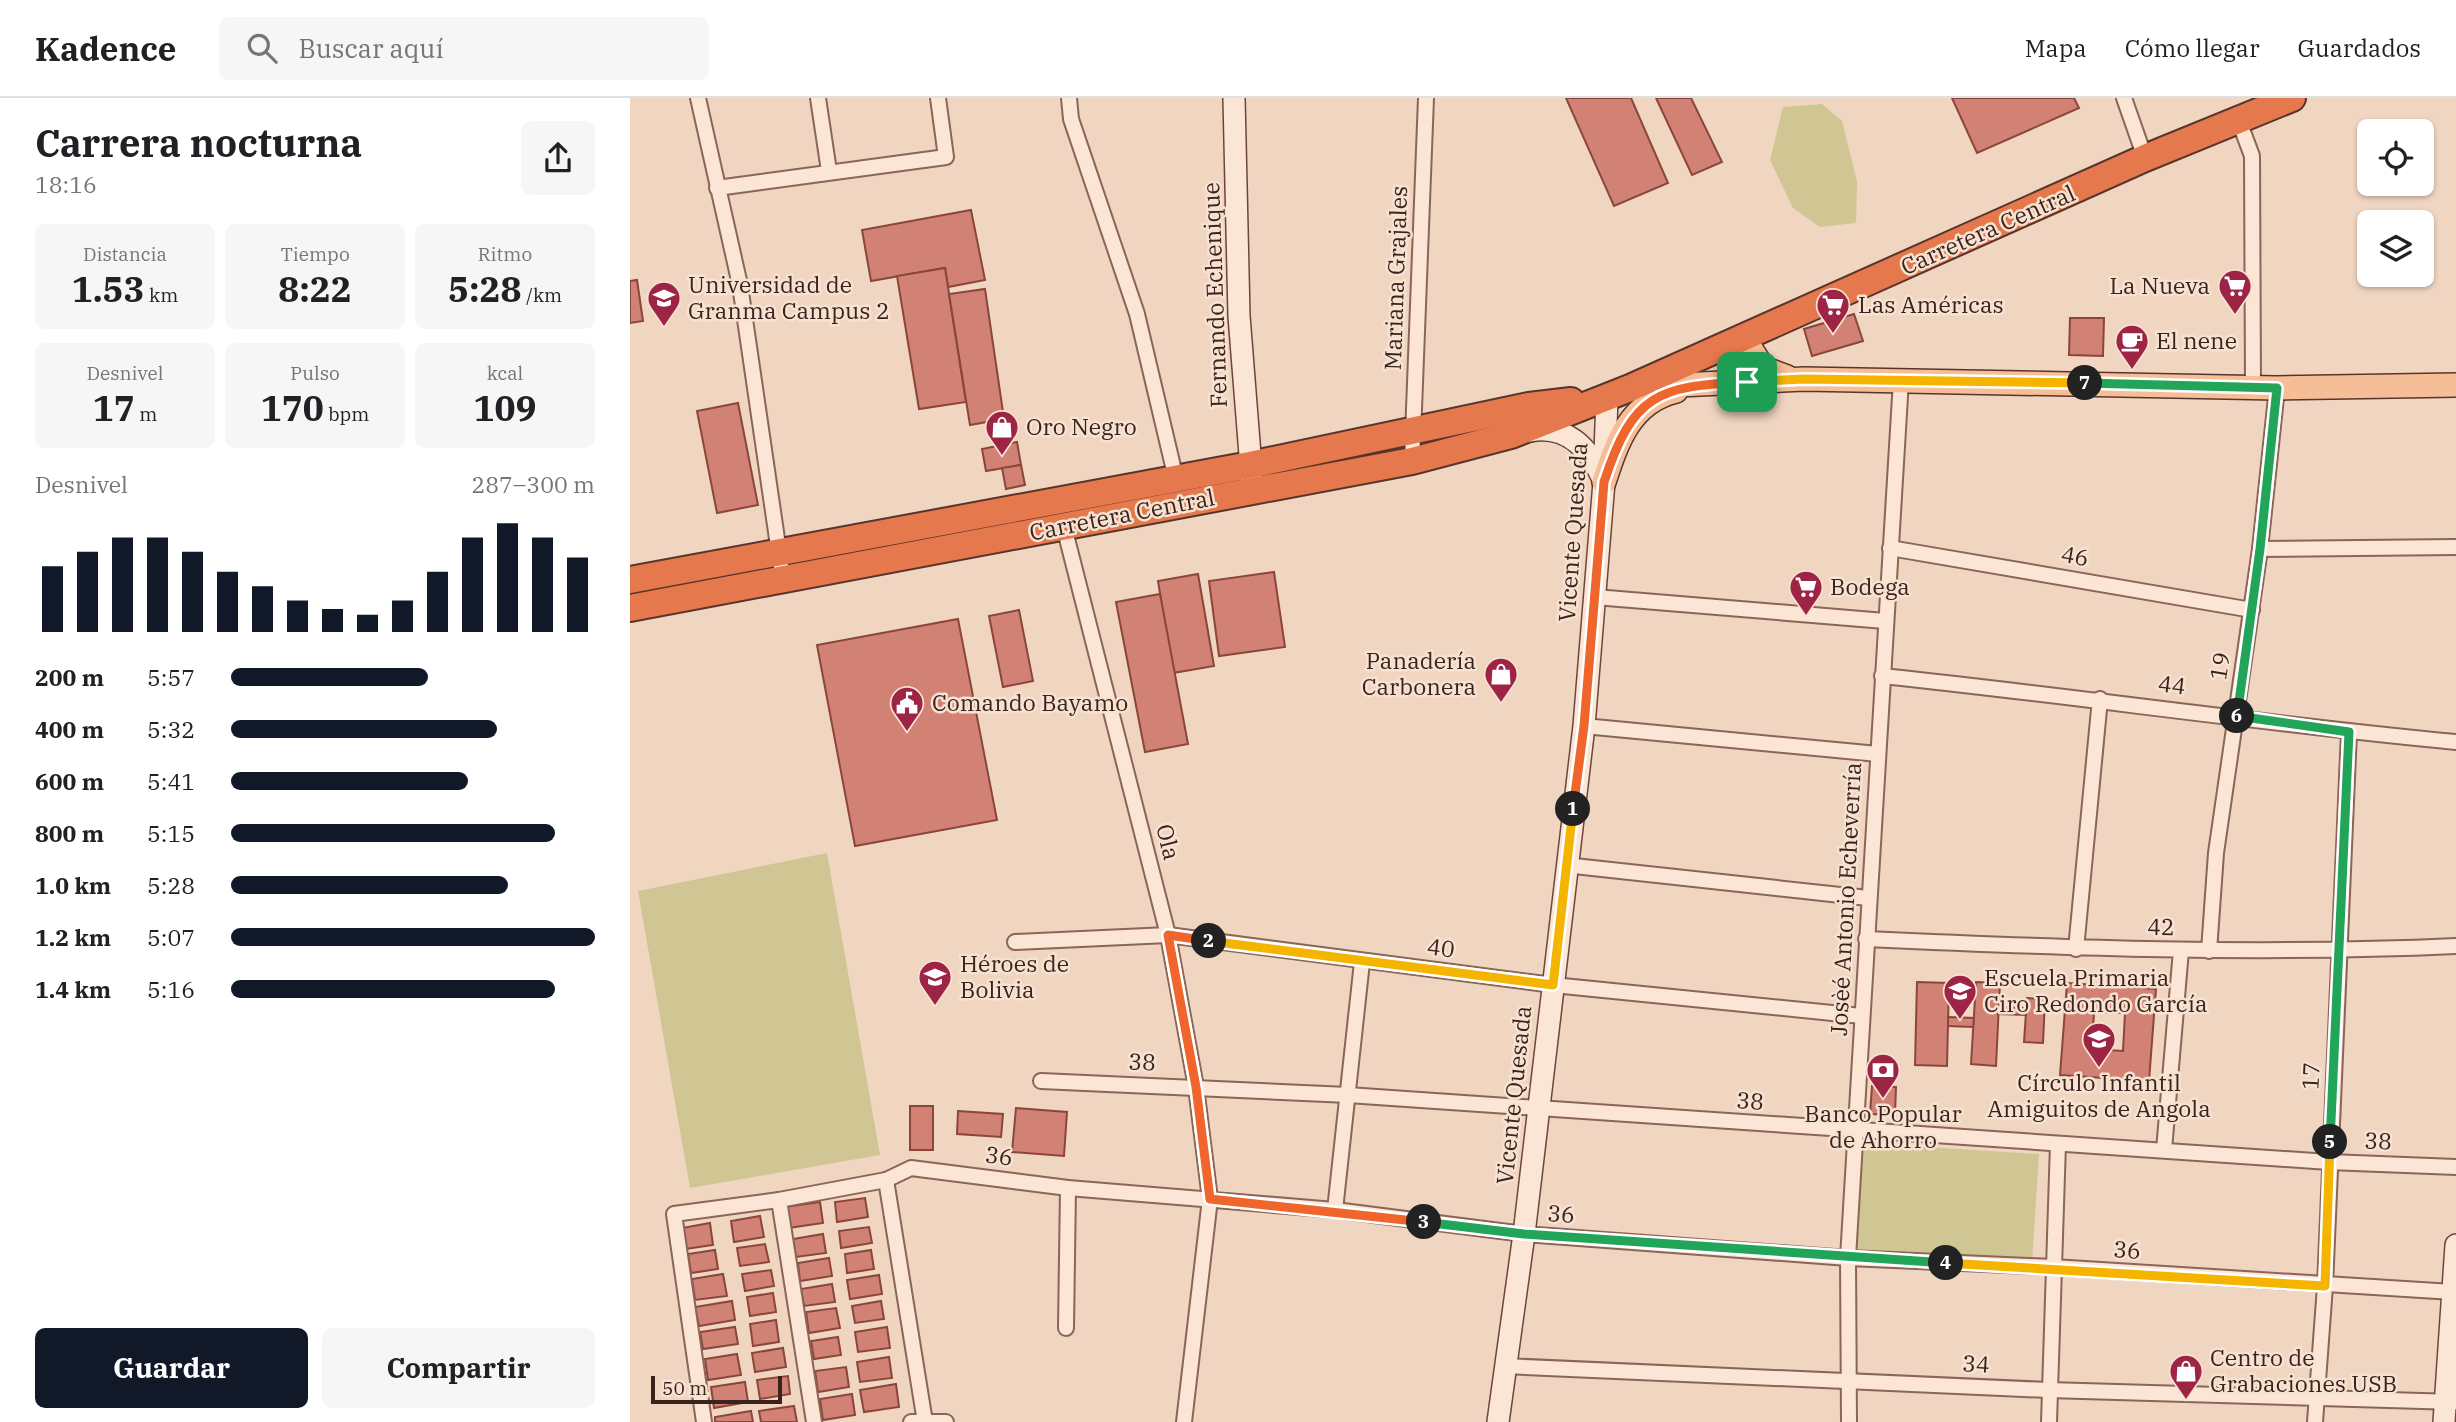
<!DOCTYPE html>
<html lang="es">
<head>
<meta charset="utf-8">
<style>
  :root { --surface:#fff; --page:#f6f6f6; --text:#202124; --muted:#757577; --line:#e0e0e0; --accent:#111827 }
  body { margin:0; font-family:"IBM Plex Serif",serif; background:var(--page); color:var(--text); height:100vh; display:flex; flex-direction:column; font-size:26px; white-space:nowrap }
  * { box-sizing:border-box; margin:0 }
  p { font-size:23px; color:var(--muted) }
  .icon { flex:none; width:38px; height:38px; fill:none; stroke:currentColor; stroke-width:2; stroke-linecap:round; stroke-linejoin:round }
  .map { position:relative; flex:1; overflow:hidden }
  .side { display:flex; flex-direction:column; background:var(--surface); width:630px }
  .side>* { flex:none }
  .controls { position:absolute; left:1727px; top:21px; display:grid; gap:14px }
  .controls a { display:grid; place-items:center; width:77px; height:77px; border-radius:10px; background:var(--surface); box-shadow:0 2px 5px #0004; font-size:35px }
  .scale { position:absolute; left:21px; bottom:18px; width:131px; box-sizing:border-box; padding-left:7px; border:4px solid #3a231c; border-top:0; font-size:19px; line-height:24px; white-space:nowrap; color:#3a231c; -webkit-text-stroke:5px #f7e2d1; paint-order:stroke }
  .pin { position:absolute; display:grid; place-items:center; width:60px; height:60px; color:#fff; margin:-30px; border-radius:14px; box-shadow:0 4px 10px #0006 }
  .km { position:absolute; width:35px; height:35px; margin:-18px; border-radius:50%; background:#222; color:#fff; font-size:19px; line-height:35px; text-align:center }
  .round { display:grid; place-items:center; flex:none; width:74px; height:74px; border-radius:10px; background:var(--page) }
  .headline { display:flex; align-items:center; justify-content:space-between; height:119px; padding:0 35px }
  h1 { font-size:38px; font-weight:700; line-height:52px }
  .metrics { display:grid; grid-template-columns:repeat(3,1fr); gap:10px; height:119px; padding:7px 35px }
  .metrics div { display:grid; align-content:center; border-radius:10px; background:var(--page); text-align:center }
  .metrics b { font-size:35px; font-weight:700 }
  .metrics small { font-size:19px; font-weight:400 }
  .metrics p { font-size:19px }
  .chart { height:196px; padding:14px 35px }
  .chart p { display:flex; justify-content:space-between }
  .chart svg { width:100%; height:126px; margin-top:7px; stroke:var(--accent); stroke-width:6 }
  .button { display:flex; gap:14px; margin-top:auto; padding:14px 35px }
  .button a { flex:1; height:80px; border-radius:10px; background:var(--accent); color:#fff; font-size:28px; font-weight:700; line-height:80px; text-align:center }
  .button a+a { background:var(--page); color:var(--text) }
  ul { padding:0 35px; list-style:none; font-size:23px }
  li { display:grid; grid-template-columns:112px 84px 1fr; align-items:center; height:52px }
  li i { height:18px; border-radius:9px; background:var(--accent) }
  header { display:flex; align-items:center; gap:42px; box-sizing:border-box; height:98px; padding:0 35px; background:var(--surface); border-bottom:2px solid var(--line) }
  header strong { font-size:33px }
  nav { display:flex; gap:38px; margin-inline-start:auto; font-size:24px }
  .search { width:490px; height:63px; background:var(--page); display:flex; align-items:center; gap:18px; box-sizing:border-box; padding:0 24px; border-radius:10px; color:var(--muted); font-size:26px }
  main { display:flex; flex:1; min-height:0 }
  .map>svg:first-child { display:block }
  .green { fill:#cfc694 }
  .building { fill:#d18274; stroke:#8b463c; stroke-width:2; fill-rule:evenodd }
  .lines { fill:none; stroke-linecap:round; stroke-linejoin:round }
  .street-casing { stroke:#8b6557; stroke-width:18 }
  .secondary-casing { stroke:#6d463b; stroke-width:24 }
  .primary-casing { stroke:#58352c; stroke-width:26 }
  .highway-casing { stroke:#58352c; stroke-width:30 }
  .street { stroke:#fbe5d4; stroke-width:14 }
  .secondary { stroke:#fbe5d4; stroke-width:21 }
  .primary { stroke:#f6be96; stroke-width:23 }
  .highway { stroke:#e5784c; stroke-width:26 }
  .split-1-casing { stroke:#fff; stroke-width:14 }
  .split-2-casing { stroke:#fff; stroke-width:14 }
  .split-3-casing { stroke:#fff; stroke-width:14 }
  .split-4-casing { stroke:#fff; stroke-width:14 }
  .split-5-casing { stroke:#fff; stroke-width:14 }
  .split-6-casing { stroke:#fff; stroke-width:14 }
  .split-7-casing { stroke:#fff; stroke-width:14 }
  .split-8-casing { stroke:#fff; stroke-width:14 }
  .split-1 { stroke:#f0652b; stroke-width:9 }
  .split-2 { stroke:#f5b400; stroke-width:9 }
  .split-3 { stroke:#f0652b; stroke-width:9 }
  .split-4 { stroke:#22a559; stroke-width:9 }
  .split-5 { stroke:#f5b400; stroke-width:9 }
  .split-6 { stroke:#22a559; stroke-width:9 }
  .split-7 { stroke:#22a559; stroke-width:9 }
  .split-8 { stroke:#f5b400; stroke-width:9 }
  .labels { text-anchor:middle; stroke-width:5; stroke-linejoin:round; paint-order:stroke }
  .street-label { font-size:23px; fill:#3a231c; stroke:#f7e2d1 }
  .poi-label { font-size:23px; fill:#3a231c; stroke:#f7e2d1; text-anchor:start }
</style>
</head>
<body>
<header>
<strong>Kadence</strong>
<div class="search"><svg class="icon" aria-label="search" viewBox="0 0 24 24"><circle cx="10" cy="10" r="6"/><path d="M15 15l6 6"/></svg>Buscar aquí</div>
<nav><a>Mapa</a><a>Cómo llegar</a><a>Guardados</a></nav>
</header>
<main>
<section class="side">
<div class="headline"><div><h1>Carrera nocturna</h1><p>18:16</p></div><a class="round"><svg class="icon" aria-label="share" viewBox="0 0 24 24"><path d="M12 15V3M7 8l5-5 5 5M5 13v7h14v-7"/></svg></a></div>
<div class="metrics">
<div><p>Distancia</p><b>1.53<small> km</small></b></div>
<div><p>Tiempo</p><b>8:22</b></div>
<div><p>Ritmo</p><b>5:28<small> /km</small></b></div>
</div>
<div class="metrics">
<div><p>Desnivel</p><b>17<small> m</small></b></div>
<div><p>Pulso</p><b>170<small> bpm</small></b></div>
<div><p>kcal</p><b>109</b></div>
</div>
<div class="chart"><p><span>Desnivel</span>287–300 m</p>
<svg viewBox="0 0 160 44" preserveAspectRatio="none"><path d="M5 44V21M15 44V16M25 44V11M35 44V11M45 44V16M55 44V23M65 44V28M75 44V33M85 44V36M95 44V38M105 44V33M115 44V23M125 44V11M135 44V6M145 44V11M155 44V18"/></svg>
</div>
<ul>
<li><b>200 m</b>5:57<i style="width:54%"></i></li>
<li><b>400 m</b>5:32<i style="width:73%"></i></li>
<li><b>600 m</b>5:41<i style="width:65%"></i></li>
<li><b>800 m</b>5:15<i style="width:89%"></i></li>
<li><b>1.0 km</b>5:28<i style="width:76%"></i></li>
<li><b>1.2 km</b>5:07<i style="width:100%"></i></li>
<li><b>1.4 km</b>5:16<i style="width:89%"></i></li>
</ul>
<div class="button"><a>Guardar</a><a>Compartir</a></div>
</section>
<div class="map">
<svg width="1826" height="1324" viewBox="0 0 1826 1324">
  <rect width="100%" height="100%" fill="#f0d5c1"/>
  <g class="green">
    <polygon points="1192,6 1212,23 1227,84 1226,125 1190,129 1163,110 1140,62 1153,9"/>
    <polygon points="197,755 250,1057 60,1090 8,793"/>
    <polygon points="1232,1045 1409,1056 1402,1164 1226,1153"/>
  </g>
  <g class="building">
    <polygon points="936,0 1001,0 1038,85 984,108"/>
    <polygon points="1026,0 1061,0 1092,64 1062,77"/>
    <polygon points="1322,0 1444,0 1449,10 1347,55"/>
    <polygon points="341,112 355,182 318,189 315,170 241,183 232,132"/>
    <polygon points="315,170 336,304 289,311 267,178"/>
    <polygon points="7,182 13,223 0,225 0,183"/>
    <polygon points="355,191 374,321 340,327 319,196"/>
    <polygon points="1224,216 1233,243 1182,258 1174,231"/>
    <polygon points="1440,220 1474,220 1473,258 1439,257"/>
    <polygon points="108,305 128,407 87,415 67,313"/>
    <polygon points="387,344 391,367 356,373 352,351"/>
    <polygon points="391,367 395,387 376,391 372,370"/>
    <polygon points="644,474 655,549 589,558 579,483"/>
    <polygon points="568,476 584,568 543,575 528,483"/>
    <polygon points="530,496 558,646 515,654 486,504"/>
    <polygon points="389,512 403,583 373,589 359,518"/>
    <polygon points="328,521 367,722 225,748 187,547"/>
    <polygon points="1287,884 1319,885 1317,968 1285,967"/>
    <polygon points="1346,884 1370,885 1366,968 1341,966"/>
    <path d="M1437,885L1526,891L1519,983L1430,977ZM1464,914L1495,915L1493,953L1462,951Z"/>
    <polygon points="1397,900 1415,901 1413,945 1394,944"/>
    <polygon points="1369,909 1396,910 1396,917 1368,916"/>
    <polygon points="1318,919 1344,920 1343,929 1318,928"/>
    <polygon points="1242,988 1266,989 1265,1017 1240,1016"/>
    <rect x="280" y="1008" width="23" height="44"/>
    <polygon points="386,1010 437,1014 434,1058 382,1054"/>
    <polygon points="328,1013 373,1016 371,1039 327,1036"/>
    <polygon points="235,1100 238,1119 207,1124 205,1104"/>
    <polygon points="190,1104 193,1125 158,1130 155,1109"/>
    <polygon points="130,1118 134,1139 104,1144 101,1123"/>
    <polygon points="80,1125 83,1147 55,1151 52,1130"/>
    <polygon points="239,1129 242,1145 211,1150 209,1133"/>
    <polygon points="193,1136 196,1155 166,1159 163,1141"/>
    <polygon points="135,1146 139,1164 110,1168 107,1150"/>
    <polygon points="85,1152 88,1171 61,1175 58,1156"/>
    <polygon points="241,1152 244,1171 217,1175 215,1156"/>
    <polygon points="199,1160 202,1178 170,1183 168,1165"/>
    <polygon points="141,1172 144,1188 115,1193 112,1176"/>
    <polygon points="93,1176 97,1198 65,1202 62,1181"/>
    <polygon points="249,1177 252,1196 220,1201 217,1182"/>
    <polygon points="202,1186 205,1204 174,1208 171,1191"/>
    <polygon points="143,1195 146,1214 120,1218 117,1199"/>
    <polygon points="102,1203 105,1222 69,1228 65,1209"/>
    <polygon points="251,1203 254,1221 225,1225 222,1208"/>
    <polygon points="206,1210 210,1230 179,1235 176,1214"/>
    <polygon points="146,1222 149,1244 123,1248 120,1226"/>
    <polygon points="105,1229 108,1246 73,1251 70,1234"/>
    <polygon points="257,1229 260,1250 228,1254 225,1234"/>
    <polygon points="208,1239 211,1257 184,1261 181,1243"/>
    <polygon points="153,1250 156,1269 125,1274 122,1255"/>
    <polygon points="107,1256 111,1277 78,1282 75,1261"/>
    <polygon points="259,1259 262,1280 230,1284 227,1264"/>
    <polygon points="216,1269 219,1289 188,1294 185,1273"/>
    <polygon points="158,1278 160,1296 130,1301 127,1282"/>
    <polygon points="115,1284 118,1304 84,1310 81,1289"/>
    <polygon points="266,1286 269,1309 234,1314 230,1292"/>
    <polygon points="222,1296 225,1317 193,1322 190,1301"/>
    <polygon points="164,1308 167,1324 131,1324 129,1313"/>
    <polygon points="121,1313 123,1324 85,1324 85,1319"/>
  </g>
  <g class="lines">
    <defs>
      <g id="street">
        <polyline points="68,0 110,187 153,482"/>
        <polyline points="188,0 199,73"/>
        <polyline points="439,0 441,21 507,216 546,381"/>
        <polyline points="1494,0 1515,60"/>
        <polyline points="1609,23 1622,58 1623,288"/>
        <polyline points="87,90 316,59 308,0"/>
        <polyline points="782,363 796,0"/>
        <polyline points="433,425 538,837 566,989 580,1101 554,1324"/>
        <polyline points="1260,450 1622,512"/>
        <polyline points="1630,451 1826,449"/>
        <polyline points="965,499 1255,523"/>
        <path d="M1252,578C1444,598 1634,626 1826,644"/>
        <polyline points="954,628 1248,656"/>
        <polyline points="935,767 1238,800"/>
        <path d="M1236,841C1433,850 1629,857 1826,848"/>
        <polyline points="385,844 538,837 923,887 1232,918"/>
        <polyline points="1446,851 1470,601"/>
        <polyline points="1579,853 1586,755 1630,451 1647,290"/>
        <polyline points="411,983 718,997 1699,1064 1826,1069"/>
        <polyline points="1534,1052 1551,852"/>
        <polyline points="256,1082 295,1324"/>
        <polyline points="149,1102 184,1324"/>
        <polyline points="705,1112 732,864"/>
        <polyline points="436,1230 438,1090"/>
        <polyline points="874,1268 1418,1292 1826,1304"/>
        <polyline points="74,1324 44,1116 149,1102 256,1082 281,1070 438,1090 705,1112 894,1136 1218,1160 1423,1169 1823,1194"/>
        <polyline points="281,1324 316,1324"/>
        <polyline points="1219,1324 1218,1160 1271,282"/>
        <polyline points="1419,1324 1428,1046"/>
        <polyline points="1685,1324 1695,1188 1719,634"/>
      </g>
      <g id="secondary">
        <polyline points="604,0 609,218 622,382"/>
        <path d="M900,333C936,326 958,349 972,379"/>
        <polyline points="868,1324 894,1136 954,628 974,384 977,299"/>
        <polyline points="1814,1324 1826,1147"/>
      </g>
      <g id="primary">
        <polyline points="1114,240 1133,270 1157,279"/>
        <polyline points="1007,289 1174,281 1647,290 1826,287"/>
        <path d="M974,384C987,344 1000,304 1046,293"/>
      </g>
      <g id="highway">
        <polyline points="0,482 620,367 899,308 941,303"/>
        <polyline points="0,510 782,363 881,337 1000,290 1515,60 1662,0"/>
      </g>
    </defs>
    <use href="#street" class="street-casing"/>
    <use href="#secondary" class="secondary-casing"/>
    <use href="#primary" class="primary-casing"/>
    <use href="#highway" class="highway-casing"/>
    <use href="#street" class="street"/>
    <use href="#secondary" class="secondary"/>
    <use href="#primary" class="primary"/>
    <use href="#highway" class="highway"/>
  </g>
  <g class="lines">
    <defs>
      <path id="split-1" d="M943,711L954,628L974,384C1003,296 1027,288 1117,284"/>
      <polyline id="split-2" points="579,843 923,887 943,711"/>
      <polyline id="split-3" points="579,843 538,837 566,989 580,1101 794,1124"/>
      <polyline id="split-4" points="794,1124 894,1136 1316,1165"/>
      <polyline id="split-5" points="1316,1165 1695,1188 1700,1044"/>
      <polyline id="split-6" points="1607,618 1719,634 1700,1044"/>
      <polyline id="split-7" points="1455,285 1647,290 1630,451 1607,618"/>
      <polyline id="split-8" points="1117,284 1174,281 1455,285"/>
    </defs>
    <use href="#split-1" class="split-1-casing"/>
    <use href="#split-2" class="split-2-casing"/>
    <use href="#split-3" class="split-3-casing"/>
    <use href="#split-4" class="split-4-casing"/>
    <use href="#split-5" class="split-5-casing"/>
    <use href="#split-6" class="split-6-casing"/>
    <use href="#split-7" class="split-7-casing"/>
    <use href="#split-8" class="split-8-casing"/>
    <use href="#split-1" class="split-1"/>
    <use href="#split-2" class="split-2"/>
    <use href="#split-3" class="split-3"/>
    <use href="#split-4" class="split-4"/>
    <use href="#split-5" class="split-5"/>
    <use href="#split-6" class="split-6"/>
    <use href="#split-7" class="split-7"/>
    <use href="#split-8" class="split-8"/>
  </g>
  <defs>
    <symbol id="supermarket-pin" viewBox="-11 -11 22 30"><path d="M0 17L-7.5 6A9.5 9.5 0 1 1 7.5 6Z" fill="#9d2445" stroke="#f7e2d1"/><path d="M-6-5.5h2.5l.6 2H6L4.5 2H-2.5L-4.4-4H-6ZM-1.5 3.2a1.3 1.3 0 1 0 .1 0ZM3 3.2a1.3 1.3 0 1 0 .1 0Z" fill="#fff"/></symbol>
    <symbol id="university-pin" viewBox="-11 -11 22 30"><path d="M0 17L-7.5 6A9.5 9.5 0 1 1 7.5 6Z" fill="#9d2445" stroke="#f7e2d1"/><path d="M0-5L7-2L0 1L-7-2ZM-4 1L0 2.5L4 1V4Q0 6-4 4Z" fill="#fff"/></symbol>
    <symbol id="cafe-pin" viewBox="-11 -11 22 30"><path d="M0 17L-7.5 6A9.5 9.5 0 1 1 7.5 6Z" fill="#9d2445" stroke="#f7e2d1"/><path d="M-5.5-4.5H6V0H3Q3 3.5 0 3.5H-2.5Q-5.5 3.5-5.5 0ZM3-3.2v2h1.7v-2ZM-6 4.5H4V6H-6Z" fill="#fff"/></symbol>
    <symbol id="shop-pin" viewBox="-11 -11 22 30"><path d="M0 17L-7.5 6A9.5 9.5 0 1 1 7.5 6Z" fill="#9d2445" stroke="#f7e2d1"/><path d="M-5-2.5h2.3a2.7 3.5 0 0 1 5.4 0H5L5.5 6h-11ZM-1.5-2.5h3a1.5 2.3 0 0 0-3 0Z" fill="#fff"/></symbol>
    <symbol id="civic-pin" viewBox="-11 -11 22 30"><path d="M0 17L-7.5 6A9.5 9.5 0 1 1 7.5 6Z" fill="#9d2445" stroke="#f7e2d1"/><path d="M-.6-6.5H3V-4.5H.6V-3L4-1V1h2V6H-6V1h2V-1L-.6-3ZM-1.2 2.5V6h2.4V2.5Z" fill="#fff"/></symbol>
    <symbol id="school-pin" viewBox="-11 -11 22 30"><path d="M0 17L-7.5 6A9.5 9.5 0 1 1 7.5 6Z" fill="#9d2445" stroke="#f7e2d1"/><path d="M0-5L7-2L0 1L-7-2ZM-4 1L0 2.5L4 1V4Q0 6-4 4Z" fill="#fff"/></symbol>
    <symbol id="bank-pin" viewBox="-11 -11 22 30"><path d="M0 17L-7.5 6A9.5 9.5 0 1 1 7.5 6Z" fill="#9d2445" stroke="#f7e2d1"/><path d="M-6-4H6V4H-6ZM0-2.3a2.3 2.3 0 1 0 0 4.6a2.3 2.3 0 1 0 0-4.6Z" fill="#fff"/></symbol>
  </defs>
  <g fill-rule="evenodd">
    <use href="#supermarket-pin" x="1586" y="169" width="38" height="52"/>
    <use href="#university-pin" x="15" y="181" width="38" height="52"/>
    <use href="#supermarket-pin" x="1184" y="188" width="38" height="52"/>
    <use href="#cafe-pin" x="1483" y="224" width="38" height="52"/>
    <use href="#shop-pin" x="353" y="310" width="38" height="52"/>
    <use href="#supermarket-pin" x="1157" y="470" width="38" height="52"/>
    <use href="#shop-pin" x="852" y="557" width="38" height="52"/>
    <use href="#civic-pin" x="258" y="586" width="38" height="52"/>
    <use href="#school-pin" x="286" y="860" width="38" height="52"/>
    <use href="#school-pin" x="1311" y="874" width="38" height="52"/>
    <use href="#school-pin" x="1450" y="922" width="38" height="52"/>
    <use href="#bank-pin" x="1234" y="953" width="38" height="52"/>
    <use href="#shop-pin" x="1537" y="1254" width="38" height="52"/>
  </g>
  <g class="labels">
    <g class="street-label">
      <text transform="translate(1358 132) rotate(-24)" y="8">Carretera Central</text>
      <text transform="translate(766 180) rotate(-88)" y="8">Mariana Grajales</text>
      <text transform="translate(585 197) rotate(-92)" y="8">Fernando Echenique</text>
      <text transform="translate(492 417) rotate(-11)" y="8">Carretera Central</text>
      <text transform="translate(943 434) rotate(-86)" y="8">Vicente Quesada</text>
      <text transform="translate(1445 458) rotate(10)" y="8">46</text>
      <text transform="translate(1590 568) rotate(-81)" y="8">19</text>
      <text transform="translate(1542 587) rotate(7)" y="8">44</text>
      <text transform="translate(538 744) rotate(76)" y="8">Ola</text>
      <text transform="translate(1216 801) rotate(-87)" y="8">Josèé Antonio Echeverría</text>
      <text transform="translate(1531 829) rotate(1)" y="8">42</text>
      <text transform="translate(811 850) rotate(7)" y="8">40</text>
      <text transform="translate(512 964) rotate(2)" y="8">38</text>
      <text transform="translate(1681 978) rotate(-87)" y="8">17</text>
      <text transform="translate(884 997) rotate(-84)" y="8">Vicente Quesada</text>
      <text transform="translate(1120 1003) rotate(4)" y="8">38</text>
      <text transform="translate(1748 1043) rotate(2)" y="8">38</text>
      <text transform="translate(369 1058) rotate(7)" y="8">36</text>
      <text transform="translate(931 1116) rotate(4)" y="8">36</text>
      <text transform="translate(1497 1152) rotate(4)" y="8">36</text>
      <text transform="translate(1346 1266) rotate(3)" y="8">34</text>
    </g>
    <g class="poi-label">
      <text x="58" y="195">Universidad de<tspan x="58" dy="26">Granma Campus 2</tspan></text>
      <text x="1580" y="196" text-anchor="end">La Nueva</text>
      <text x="1228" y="215">Las Américas</text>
      <text x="1526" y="251">El nene</text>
      <text x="396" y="337">Oro Negro</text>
      <text x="1200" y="497">Bodega</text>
      <text x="846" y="571" text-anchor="end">Panadería<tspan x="846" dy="26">Carbonera</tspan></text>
      <text x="302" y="613">Comando Bayamo</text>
      <text x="330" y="874">Héroes de<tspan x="330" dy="26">Bolivia</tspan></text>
      <text x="1354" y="888">Escuela Primaria<tspan x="1354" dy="26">Ciro Redondo García</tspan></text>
      <text x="1469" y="993" text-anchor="middle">Círculo Infantil<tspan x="1469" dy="26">Amiguitos de Angola</tspan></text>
      <text x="1253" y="1024" text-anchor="middle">Banco Popular<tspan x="1253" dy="26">de Ahorro</tspan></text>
      <text x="1580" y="1268">Centro de<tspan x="1580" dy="26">Grabaciones USB</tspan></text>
    </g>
  </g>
</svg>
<div class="controls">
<a><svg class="icon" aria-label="locate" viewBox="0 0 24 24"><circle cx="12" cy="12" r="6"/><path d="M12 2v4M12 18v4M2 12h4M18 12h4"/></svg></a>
<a><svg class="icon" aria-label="layers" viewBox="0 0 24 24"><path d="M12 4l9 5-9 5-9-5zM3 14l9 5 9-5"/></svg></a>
</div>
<div class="scale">50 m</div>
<div class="pin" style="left:1117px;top:284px;background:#1e9e55"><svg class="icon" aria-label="arrive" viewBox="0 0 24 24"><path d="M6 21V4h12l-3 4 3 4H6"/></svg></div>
<b class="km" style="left:943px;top:711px">1</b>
<b class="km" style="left:579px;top:843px">2</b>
<b class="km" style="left:794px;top:1124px">3</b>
<b class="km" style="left:1316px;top:1165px">4</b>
<b class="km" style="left:1700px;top:1044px">5</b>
<b class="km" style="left:1607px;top:618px">6</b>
<b class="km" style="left:1455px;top:285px">7</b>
</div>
</main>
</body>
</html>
